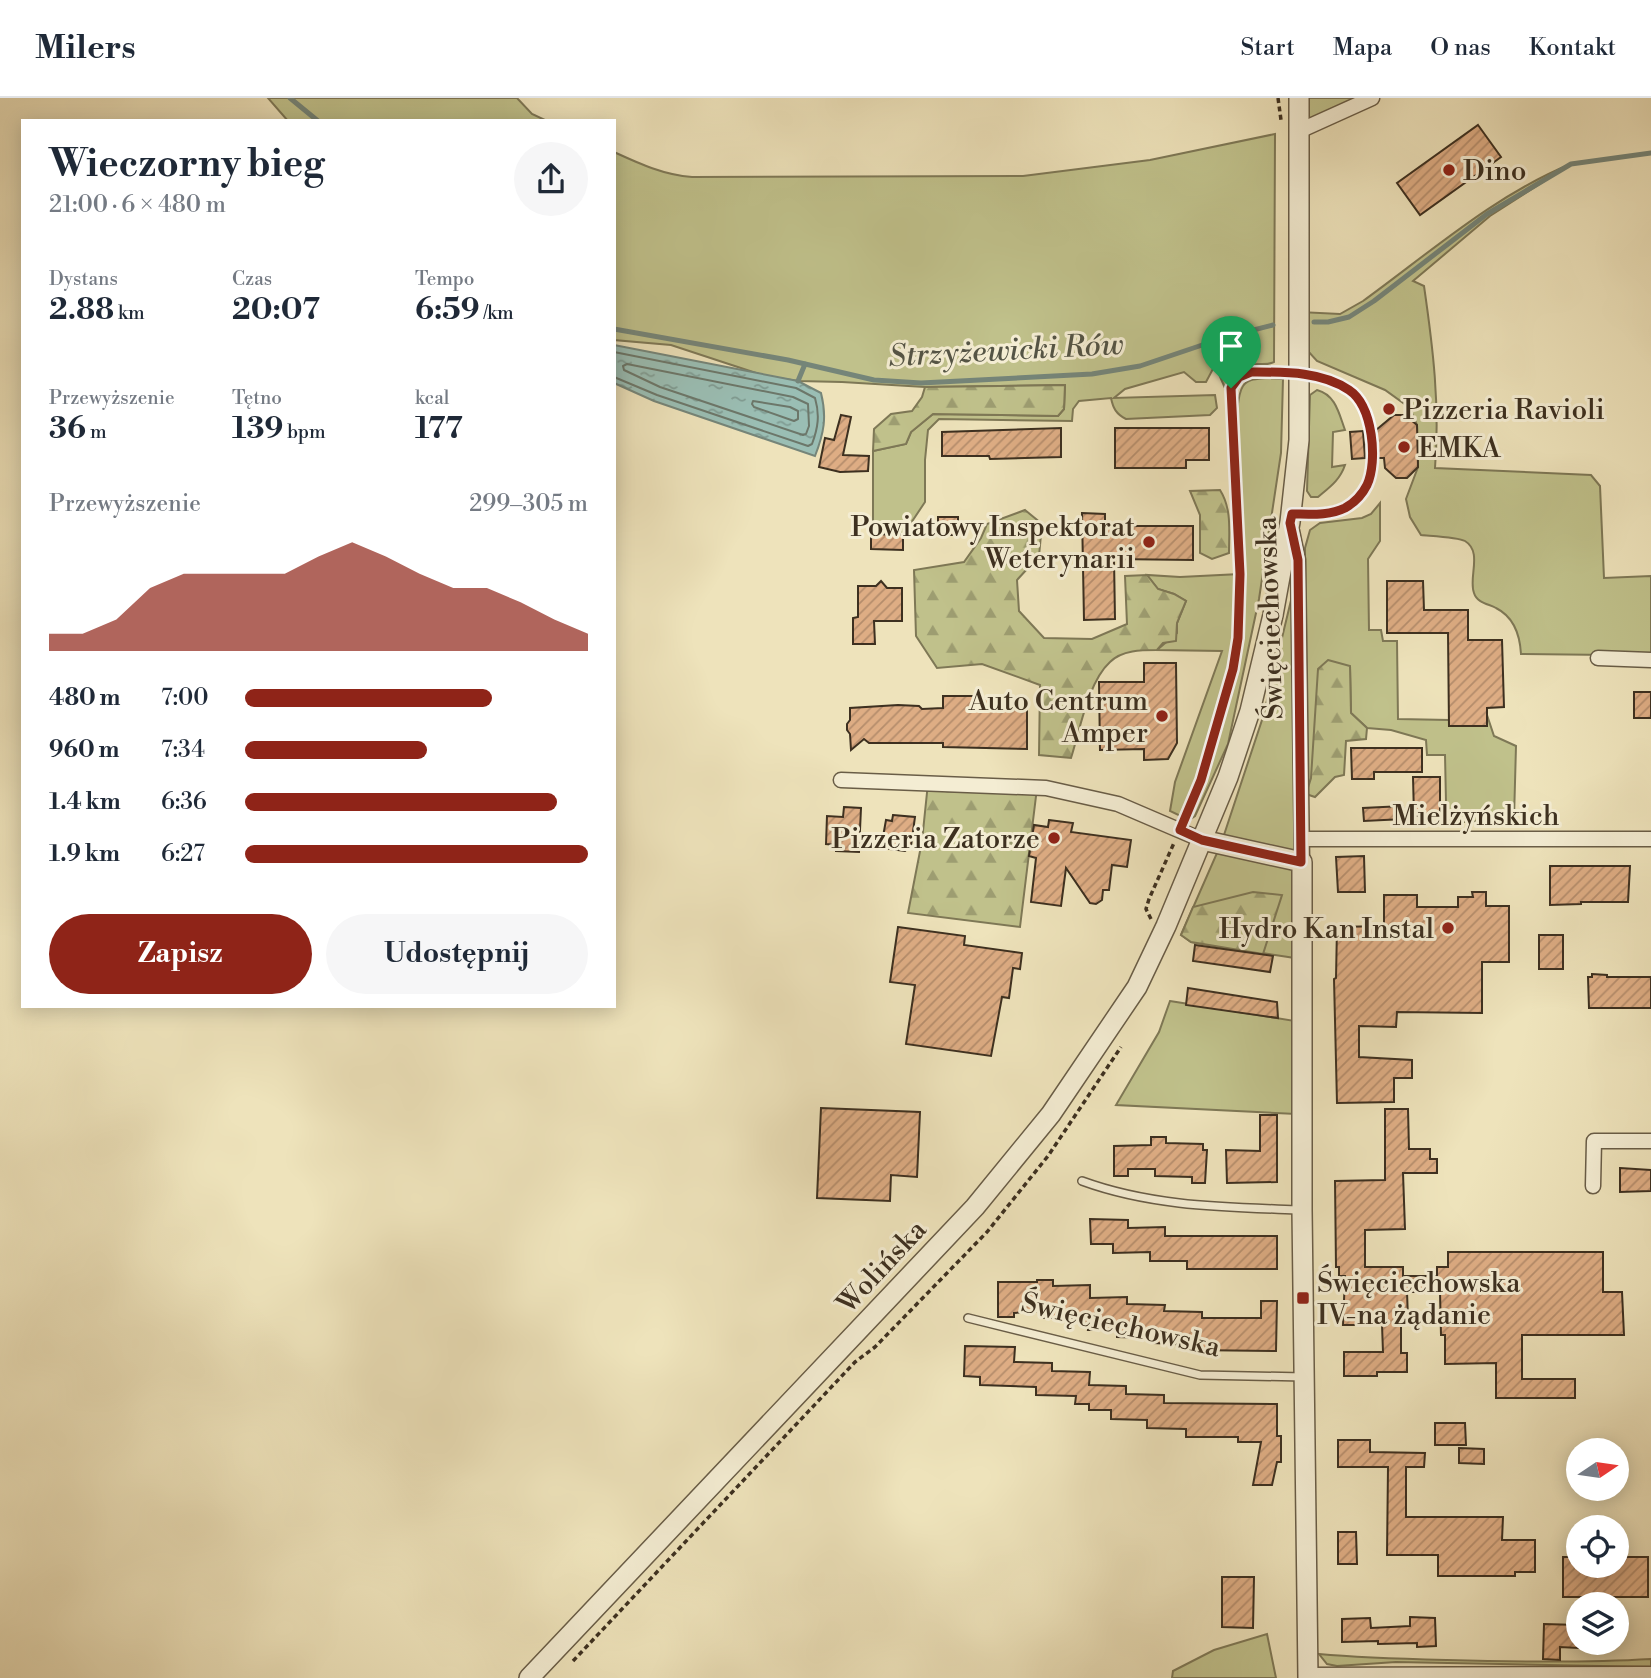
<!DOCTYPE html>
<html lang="pl">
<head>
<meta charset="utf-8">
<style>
  :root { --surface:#fff; --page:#f6f6f7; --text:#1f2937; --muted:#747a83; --line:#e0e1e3; --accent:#8f2418 }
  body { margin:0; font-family:"Libre Bodoni",serif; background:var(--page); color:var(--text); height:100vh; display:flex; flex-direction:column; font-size:26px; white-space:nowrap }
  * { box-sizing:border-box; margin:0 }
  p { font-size:23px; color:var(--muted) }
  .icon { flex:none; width:38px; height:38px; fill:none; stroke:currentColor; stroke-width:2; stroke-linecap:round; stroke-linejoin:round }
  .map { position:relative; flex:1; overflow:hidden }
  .details { position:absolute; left:21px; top:21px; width:595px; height:889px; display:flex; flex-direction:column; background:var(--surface); border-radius:0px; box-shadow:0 4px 18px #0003 }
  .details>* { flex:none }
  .needle { width:46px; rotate:77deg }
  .controls { position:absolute; left:1566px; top:1340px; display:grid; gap:14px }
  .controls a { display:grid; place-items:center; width:63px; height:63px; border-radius:50%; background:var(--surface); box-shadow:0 4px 18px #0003; font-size:35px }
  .pin { position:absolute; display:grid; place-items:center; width:60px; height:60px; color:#fff; margin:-72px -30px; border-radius:50% 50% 50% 0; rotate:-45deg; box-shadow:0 0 7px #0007 }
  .pin .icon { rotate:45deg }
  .round { display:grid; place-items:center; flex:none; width:74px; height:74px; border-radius:37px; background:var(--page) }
  .headline { display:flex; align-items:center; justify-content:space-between; height:119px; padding:0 28px }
  h1 { font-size:38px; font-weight:700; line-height:52px }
  .metrics { display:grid; grid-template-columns:repeat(3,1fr); gap:10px; height:119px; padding:7px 28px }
  .metrics div { display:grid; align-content:center }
  .metrics b { font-size:30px; font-weight:700 }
  .metrics small { font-size:19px; font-weight:400 }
  .metrics p { font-size:19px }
  .chart { height:196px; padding:14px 28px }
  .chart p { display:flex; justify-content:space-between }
  .chart svg { width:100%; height:126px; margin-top:7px; fill:var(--accent); opacity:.7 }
  .button { display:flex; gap:14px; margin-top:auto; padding:14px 28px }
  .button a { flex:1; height:80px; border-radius:42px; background:var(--accent); color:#fff; font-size:28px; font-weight:700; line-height:80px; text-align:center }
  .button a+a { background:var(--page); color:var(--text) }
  ul { padding:0 28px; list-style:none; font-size:23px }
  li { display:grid; grid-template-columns:112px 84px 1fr; align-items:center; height:52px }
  li i { height:18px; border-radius:9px; background:var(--accent) }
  header { display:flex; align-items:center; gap:42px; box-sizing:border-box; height:98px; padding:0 35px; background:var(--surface); border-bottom:2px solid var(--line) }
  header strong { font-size:33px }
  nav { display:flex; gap:38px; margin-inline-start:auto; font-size:24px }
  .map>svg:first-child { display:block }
  .green { fill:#c0c18b; stroke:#7e7856; stroke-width:2 }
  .forest { fill:url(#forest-firs); stroke:#7e7856; stroke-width:2 }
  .water { fill:url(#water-ripples); stroke:#758579; stroke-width:2 }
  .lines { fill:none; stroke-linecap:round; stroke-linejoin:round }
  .shore { stroke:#6c776a; stroke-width:2 }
  .stream { stroke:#758579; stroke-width:5 }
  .building { fill:url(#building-hatch); stroke:#3d3020; stroke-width:2 }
  .service-casing { stroke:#695d47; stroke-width:10 }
  .minor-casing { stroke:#695d47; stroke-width:17 }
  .tertiary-casing { stroke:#695d47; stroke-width:22 }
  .path { stroke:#3d3020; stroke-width:3.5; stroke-dasharray:5 3.5; stroke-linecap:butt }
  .service { stroke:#f4edd3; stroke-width:7 }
  .minor { stroke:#f4edd3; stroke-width:14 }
  .tertiary { stroke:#f4edd3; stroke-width:19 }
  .route-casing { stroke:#fff; stroke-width:14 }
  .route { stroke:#8f2418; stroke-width:9 }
  .poi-dot { fill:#8f2418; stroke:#f4edd3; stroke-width:2.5 }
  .labels { text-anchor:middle; stroke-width:6; stroke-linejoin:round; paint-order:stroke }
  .poi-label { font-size:28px; fill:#3d3020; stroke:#f4edd3; text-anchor:start }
  .street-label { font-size:28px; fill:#3d3020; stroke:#f4edd3 }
  .water-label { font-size:30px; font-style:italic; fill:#545445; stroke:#f4edd3 }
</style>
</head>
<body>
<header>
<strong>Milers</strong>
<nav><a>Start</a><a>Mapa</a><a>O nas</a><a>Kontakt</a></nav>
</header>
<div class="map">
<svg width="1651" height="1580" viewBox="0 0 1651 1580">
  <defs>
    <pattern id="forest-firs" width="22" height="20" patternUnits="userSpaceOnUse" patternTransform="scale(1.75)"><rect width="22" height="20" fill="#c0c18b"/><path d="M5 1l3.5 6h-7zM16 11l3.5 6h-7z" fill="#9d9d71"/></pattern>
    <pattern id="water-ripples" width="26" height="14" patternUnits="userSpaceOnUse" patternTransform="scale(1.75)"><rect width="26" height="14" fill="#9abeb4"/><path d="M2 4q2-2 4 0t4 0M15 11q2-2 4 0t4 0" fill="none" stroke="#7f9b92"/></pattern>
    <pattern id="building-hatch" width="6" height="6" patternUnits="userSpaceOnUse" patternTransform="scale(1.75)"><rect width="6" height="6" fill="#dead84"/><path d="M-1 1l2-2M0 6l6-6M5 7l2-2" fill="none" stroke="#b58d6c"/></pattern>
  </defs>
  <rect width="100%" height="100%" fill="#eee3bb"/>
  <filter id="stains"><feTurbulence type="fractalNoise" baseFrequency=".00286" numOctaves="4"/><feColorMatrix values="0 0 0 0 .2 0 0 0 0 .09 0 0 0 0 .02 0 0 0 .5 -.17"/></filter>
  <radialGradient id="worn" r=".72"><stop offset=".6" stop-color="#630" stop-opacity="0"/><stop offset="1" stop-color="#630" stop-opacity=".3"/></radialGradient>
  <g class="green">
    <polygon points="268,0 517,0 532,16 547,23 288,23"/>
    <polygon points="1309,0 1372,0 1309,29"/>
    <path d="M1275,36L1274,264C1268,267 1263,266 1257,266C1238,268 1232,280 1228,297L1215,267L1206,284H1196L1184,274L1125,291L1114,300L1215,297L1217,310L1210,317L1126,321C1116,316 1113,310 1111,300L1079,303L1073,311L1072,323L939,321L928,332L925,362V404L911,425V436H873V353L906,346L911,334L933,316L1058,318L1064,311L1065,287L925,289L842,284L798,283L765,278L671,247L614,242V54C640,66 664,77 692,79L1023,78L1150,62Z"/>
    <path d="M1571,66L1490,118L1413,183L1424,188C1433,250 1440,307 1435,370L1591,377L1600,388L1604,480L1651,478V562L1610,557L1521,556C1520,538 1514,519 1496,510C1489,506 1477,505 1474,495C1468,480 1483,454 1465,443C1458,439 1431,438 1421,437L1410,419L1406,401L1418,369L1417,327L1410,310L1385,292L1317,263L1307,252L1300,214L1340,216L1363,203C1428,156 1496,96 1571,66Z"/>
    <path d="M1267,280L1283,281L1281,355L1259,501L1228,646L1195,718L1189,722L1170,713L1175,684L1222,553L1157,552L1177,535V525L1186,503L1174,496L1158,491L1147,477L1180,479L1240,476C1239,443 1229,309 1243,288C1248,280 1258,281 1267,280Z"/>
    <path d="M1317,292C1336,297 1339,316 1345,332L1333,334L1332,369L1345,367C1340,382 1330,389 1318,399H1311L1307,393L1310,297Z"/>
    <polygon points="1380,405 1380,443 1368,461 1369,532 1381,532 1383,543 1397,543 1398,621 1449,622 1449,628 1487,628 1487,617 1494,638 1516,648 1514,721 1449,725 1446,704 1445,657 1427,657 1426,642 1391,632 1367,630 1351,615 1350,568 1306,696 1305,450 1310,432 1320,425 1362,420 1371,416"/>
    <polygon points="1293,494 1295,860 1191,844 1181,837 1221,746 1263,619"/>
    <polygon points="1170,903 1295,923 1296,1016 1116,1007 1159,934"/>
    <polygon points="1267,1536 1276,1580 1172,1580 1173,1573 1214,1552"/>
    <path d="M1319,1556C1362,1560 1405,1561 1447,1562C1516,1564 1583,1565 1651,1561V1569L1396,1564L1337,1568L1327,1566Z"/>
  </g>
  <g class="forest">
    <polygon points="1065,287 1064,311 1058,318 933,316 911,334 906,346 873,353 874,331 891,316 912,313 922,299 925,289"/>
    <path d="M1220,392C1232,411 1229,433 1229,455L1212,461L1200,455V417L1190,393Z"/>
    <path d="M1025,412L1042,426L1039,458L1017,482L1019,513L1044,540L1092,541L1127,526L1125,478L1147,477L1158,491L1174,496L1186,503L1177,525L1176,543L1163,545L1157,552C1142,552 1122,552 1110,564C1088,584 1080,632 1071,660L1039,657L1040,587L982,566L937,570L916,538L914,472L964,464L981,440L987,426Z"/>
    <polygon points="1328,562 1350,568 1351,615 1367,630 1366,641 1346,643 1344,677 1335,679 1315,699 1306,696 1311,680 1318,571"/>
    <polygon points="928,685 1037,690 1020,829 908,815 922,743"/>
    <polygon points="1253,794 1282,797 1263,856 1191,844 1181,837 1193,809"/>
  </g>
  <path class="water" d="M614,247L798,283L821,295C827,319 824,335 815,358L654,303L614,285Z"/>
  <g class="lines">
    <g class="shore">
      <path d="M614,254L796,290L815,300C820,317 818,330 812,346L808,348L657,297L614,279"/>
      <polygon points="627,266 793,299 808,306 809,328 806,336 803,337 660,289 624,272 623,268"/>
      <polygon points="753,303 790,309 798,313 798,321 794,323 754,309 752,306"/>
    </g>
    <g class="stream">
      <polyline points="290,0 318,23"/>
      <polyline points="1314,224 1328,224 1349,219 1374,203 1487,116 1571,66 1651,55"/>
      <polyline points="614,231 788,262 874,282 921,285 1092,276 1140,268 1226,239 1273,227"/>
      <polyline points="798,283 805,266"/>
    </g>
  </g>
  <g class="building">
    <polygon points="1478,27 1501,59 1420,117 1397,85"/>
    <polygon points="841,317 851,319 843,357 869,358 868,373 840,374 819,369 825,340 834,342"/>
    <polygon points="1394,317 1405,317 1417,327 1418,369 1407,380 1396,380 1385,370 1384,360 1377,360 1375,333"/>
    <polygon points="1061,330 1061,359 990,361 989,358 942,358 942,334"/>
    <polygon points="1115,330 1209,330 1209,362 1186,362 1186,370 1115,370"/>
    <polygon points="1363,333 1365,360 1352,361 1350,334"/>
    <polygon points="1082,415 1105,416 1105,428 1193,428 1193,462 1114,461 1115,521 1084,522"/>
    <rect x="938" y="419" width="20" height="18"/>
    <polygon points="871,436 903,437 903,452 871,451"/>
    <polygon points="881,483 887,490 902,490 902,523 874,523 875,546 853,546 853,520 858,519 858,488 876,488"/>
    <polygon points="1387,483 1423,483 1424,512 1468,512 1468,542 1502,542 1504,609 1487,610 1487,628 1449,628 1448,535 1387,535"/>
    <polygon points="1144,565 1176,565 1177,645 1168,661 1144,662 1144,651 1100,652 1099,584 1144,584"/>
    <rect x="1634" y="594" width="17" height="26"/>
    <polygon points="943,598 977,598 977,601 1027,600 1027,651 943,649 943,645 869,645 864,641 851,652 850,636 847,632 847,626 850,622 850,610 898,607 919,608 922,611 943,610"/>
    <polygon points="1351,650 1422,650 1422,674 1374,674 1374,681 1352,681"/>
    <polygon points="1413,679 1440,679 1440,718 1414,718"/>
    <polygon points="1403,708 1404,721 1364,723 1363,710"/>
    <polygon points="844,709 861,710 859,754 836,753 836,747 826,746 827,718 843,719"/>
    <polygon points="893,717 915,719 911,748 905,753 881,750 886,722 892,723"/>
    <polygon points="1049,722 1073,725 1071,734 1131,742 1127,769 1112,767 1109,792 1103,792 1102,802 1096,806 1090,805 1066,770 1061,808 1031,804 1036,760 1029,758 1034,727 1048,729"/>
    <polygon points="1364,758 1365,794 1338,794 1336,759"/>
    <polygon points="1550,768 1630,768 1628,804 1581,804 1581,806 1550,807"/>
    <polygon points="1472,794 1486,794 1486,808 1509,808 1509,864 1482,864 1482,915 1397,914 1396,929 1359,928 1359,959 1412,962 1412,980 1394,980 1394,1004 1337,1005 1334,881 1336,880 1337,829 1384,828 1384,797 1417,797 1417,809 1458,809 1458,799 1473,799"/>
    <polygon points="898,829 965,838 964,847 1022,855 1020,871 1013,870 1009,900 1002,899 991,958 906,946 915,887 890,884"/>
    <rect x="1539" y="837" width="24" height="34"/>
    <polygon points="1195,847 1273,858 1270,874 1193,863"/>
    <polygon points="1592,876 1607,877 1607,879 1651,879 1651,910 1589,910 1588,879 1592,879"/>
    <polygon points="1188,890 1277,904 1278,920 1186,907"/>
    <polygon points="821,1010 920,1014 917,1079 891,1077 890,1103 817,1100"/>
    <polygon points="1385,1011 1408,1011 1409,1051 1430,1051 1430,1061 1437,1061 1437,1075 1403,1075 1405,1131 1365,1132 1365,1169 1403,1169 1403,1178 1437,1178 1437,1169 1448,1169 1448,1154 1603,1154 1603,1194 1622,1194 1624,1237 1522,1237 1522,1281 1575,1281 1575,1300 1496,1300 1496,1265 1445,1266 1445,1237 1441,1237 1440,1194 1407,1194 1408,1221 1401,1222 1401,1255 1407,1255 1407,1274 1377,1274 1377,1278 1344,1278 1344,1254 1383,1254 1382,1227 1343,1227 1345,1178 1339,1178 1339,1169 1336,1169 1335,1083 1385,1082"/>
    <polygon points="1260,1017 1277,1017 1277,1084 1227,1085 1226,1052 1260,1053"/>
    <polygon points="1151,1039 1166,1039 1166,1045 1203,1046 1203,1052 1207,1052 1205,1085 1192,1085 1192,1079 1155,1078 1155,1071 1128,1071 1128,1078 1114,1078 1114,1048 1151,1047"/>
    <polygon points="1620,1070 1651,1072 1651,1093 1620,1094"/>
    <polygon points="1090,1121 1128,1122 1128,1130 1165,1129 1165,1138 1277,1138 1277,1171 1187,1171 1187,1163 1150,1163 1150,1154 1113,1155 1113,1146 1091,1146"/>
    <polygon points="1037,1182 1053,1182 1053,1188 1090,1187 1090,1200 1127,1199 1127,1206 1165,1207 1164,1213 1202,1214 1202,1220 1261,1220 1261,1203 1277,1203 1276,1253 1192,1252 1192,1247 1154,1245 1154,1240 1117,1239 1117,1232 1088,1232 1089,1227 1080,1227 1080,1220 1042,1220 1042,1213 1014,1215 1014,1219 998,1219 998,1184 1037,1184"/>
    <polygon points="965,1248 1015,1249 1014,1264 1052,1265 1052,1273 1090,1274 1089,1287 1126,1288 1126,1296 1164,1297 1164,1305 1277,1306 1277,1338 1281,1338 1281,1364 1277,1364 1272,1387 1253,1387 1261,1344 1238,1344 1238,1339 1186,1339 1186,1331 1147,1330 1147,1322 1111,1321 1111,1312 1089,1312 1089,1306 1075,1306 1076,1298 1036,1297 1036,1289 980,1287 980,1279 964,1278"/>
    <polygon points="1435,1325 1465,1325 1466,1347 1435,1347"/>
    <polygon points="1338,1342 1370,1342 1370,1354 1425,1355 1424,1369 1406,1369 1406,1419 1503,1419 1502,1442 1535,1442 1535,1474 1515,1474 1515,1478 1438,1478 1438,1457 1387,1457 1388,1369 1338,1369"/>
    <polygon points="1459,1350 1484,1351 1484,1366 1459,1365"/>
    <polygon points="1338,1434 1356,1434 1357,1466 1338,1466"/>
    <polygon points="1563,1459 1578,1459 1578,1468 1617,1468 1617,1459 1648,1459 1648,1499 1563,1499"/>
    <polygon points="1222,1479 1254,1479 1253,1530 1222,1529"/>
    <polygon points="1410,1519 1435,1520 1436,1548 1417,1549 1417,1545 1378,1546 1378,1543 1342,1544 1342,1521 1370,1520 1371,1530 1410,1528"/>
    <polygon points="1544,1526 1578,1527 1578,1550 1560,1549 1560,1562 1543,1561"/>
  </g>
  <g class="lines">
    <defs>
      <g id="service">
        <path d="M1240,473L1231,297C1232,288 1235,279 1245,276C1267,267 1335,279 1353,295C1368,308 1369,326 1370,344C1371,353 1372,362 1371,371C1367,415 1326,416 1293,416"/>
        <path d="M1082,1083C1153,1109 1227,1109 1301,1112"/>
        <polyline points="968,1220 1200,1277 1304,1279"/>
      </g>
      <g id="minor">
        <polyline points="1299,33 1372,0"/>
        <polyline points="1292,433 1298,462 1302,764"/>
        <polyline points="1598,560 1651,562"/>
        <polyline points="841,682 1046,690 1118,706 1202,742"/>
        <polyline points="1302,741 1651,741"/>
        <polyline points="1593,1088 1594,1043 1651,1043"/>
        <polyline points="1308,1577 1651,1576"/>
      </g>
      <g id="tertiary">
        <polyline points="1202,742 1302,764 1302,1112 1308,1580"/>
        <polyline points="529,1580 975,1109 1051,1016 1137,889 1166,828 1228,679 1250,613 1273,517 1290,424 1299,342 1299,0"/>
      </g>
    </defs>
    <use href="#service" class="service-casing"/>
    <use href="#minor" class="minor-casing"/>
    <use href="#tertiary" class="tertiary-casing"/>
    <g class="path">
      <polyline points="1278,0 1281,22"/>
      <path d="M1185,718C1204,673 1224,617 1233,569C1239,540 1239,511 1240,482"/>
      <polyline points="1151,821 1146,811 1149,801 1174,745"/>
      <polyline points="573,1563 855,1264 875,1249 987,1134 1048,1058 1121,949"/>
    </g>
    <use href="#service" class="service"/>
    <use href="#minor" class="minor"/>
    <use href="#tertiary" class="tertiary"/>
  </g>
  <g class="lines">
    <defs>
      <path id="route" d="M1251,274C1284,274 1321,273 1349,292C1373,308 1378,363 1367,387C1362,397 1354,405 1345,410C1329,418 1309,416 1292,416L1290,425L1298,462L1301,764L1202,742L1180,732L1201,682L1233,571L1238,540L1240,476L1231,290L1239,279Z"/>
    </defs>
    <use href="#route" class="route-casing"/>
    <use href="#route" class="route"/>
  </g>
  <g class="poi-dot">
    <circle cx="1449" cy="72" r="7"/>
    <circle cx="1389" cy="311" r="7"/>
    <circle cx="1404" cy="349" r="7"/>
    <circle cx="1149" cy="444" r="7"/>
    <circle cx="1162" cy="618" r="7"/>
    <circle cx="1054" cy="740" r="7"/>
    <circle cx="1448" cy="830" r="7"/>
    <rect x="1296" y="1193" width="14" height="14" rx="3.5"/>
  </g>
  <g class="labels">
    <g class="poi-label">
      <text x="1463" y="82">Dino</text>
      <text x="1403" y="321">Pizzeria Ravioli</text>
      <text x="1418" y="359">EMKA</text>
      <text x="1135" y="438" text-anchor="end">Powiatowy Inspektorat<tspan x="1135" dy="32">Weterynarii</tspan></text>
      <text x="1148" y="612" text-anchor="end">Auto Centrum<tspan x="1148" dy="32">Amper</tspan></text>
      <text x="1040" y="750" text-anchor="end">Pizzeria Zatorze</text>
      <text x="1434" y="840" text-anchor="end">Hydro Kan Instal</text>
      <text x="1317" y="1194">Święciechowska<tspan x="1317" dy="32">IV-na żądanie</tspan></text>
    </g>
    <g class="street-label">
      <text transform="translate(1269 520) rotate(-92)" y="10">Święciechowska</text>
      <text x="1476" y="727">Mielżyńskich</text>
      <text transform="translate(881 1168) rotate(-47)" y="10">Wolińska</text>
      <text transform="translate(1121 1226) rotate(13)" y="10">Święciechowska</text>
    </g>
    <g class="water-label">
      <text transform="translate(1006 252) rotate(-3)" y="10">Strzyżewicki Rów</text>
    </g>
  </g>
  <rect width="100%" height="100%" filter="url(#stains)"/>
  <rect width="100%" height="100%" fill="url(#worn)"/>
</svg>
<div class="controls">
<a><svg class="needle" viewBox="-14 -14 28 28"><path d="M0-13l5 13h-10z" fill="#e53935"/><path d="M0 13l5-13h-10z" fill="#747a83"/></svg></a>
<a><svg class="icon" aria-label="locate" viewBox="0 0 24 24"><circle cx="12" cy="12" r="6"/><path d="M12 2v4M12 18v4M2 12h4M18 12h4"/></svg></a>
<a><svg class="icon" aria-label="layers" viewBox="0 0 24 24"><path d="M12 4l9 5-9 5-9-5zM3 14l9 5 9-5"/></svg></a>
</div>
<div class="pin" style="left:1231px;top:290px;background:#1e9e55"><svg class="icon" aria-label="arrive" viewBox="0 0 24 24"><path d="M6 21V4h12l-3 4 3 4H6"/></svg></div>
<section class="details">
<div class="headline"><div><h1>Wieczorny bieg</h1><p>21:00 · 6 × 480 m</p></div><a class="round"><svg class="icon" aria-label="share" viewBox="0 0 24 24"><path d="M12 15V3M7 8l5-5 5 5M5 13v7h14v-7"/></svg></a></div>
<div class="metrics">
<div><p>Dystans</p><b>2.88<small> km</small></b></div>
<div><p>Czas</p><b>20:07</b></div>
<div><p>Tempo</p><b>6:59<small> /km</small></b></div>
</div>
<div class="metrics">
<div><p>Przewyższenie</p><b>36<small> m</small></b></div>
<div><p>Tętno</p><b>139<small> bpm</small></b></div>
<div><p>kcal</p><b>177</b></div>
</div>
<div class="chart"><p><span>Przewyższenie</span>299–305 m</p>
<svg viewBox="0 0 160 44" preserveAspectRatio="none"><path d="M0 44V38L10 38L20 33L30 22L40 17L50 17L60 17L70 17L80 11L90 6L100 11L110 17L120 22L130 22L140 27L150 33L160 38V44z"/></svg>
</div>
<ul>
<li><b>480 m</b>7:00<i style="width:72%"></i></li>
<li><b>960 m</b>7:34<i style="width:53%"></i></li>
<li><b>1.4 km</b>6:36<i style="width:91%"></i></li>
<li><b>1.9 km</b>6:27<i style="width:100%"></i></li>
</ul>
<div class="button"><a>Zapisz</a><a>Udostępnij</a></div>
</section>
</div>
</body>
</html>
